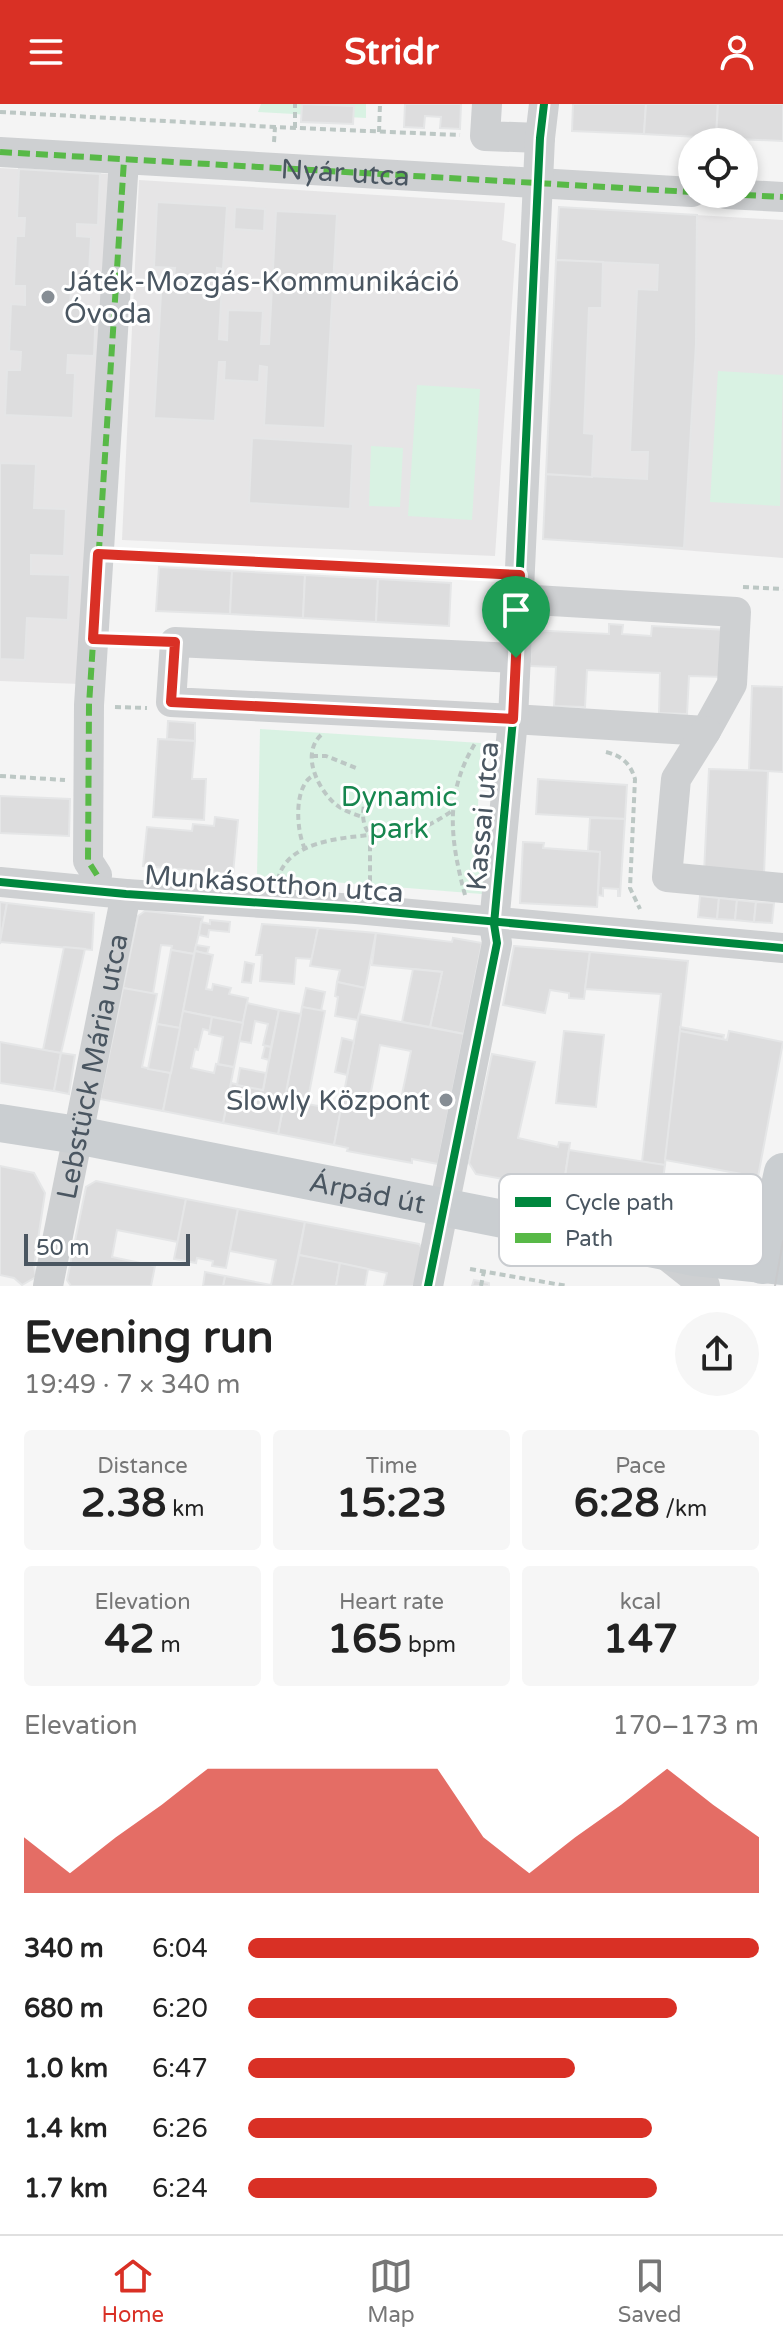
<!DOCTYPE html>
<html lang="en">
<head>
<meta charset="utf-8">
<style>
  :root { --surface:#fff; --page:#f6f6f6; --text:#222; --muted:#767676; --line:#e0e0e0; --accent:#d93025 }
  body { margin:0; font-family:"Varela Round",sans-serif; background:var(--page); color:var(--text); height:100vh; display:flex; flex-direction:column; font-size:30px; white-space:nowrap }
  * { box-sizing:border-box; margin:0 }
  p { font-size:26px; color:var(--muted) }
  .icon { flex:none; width:44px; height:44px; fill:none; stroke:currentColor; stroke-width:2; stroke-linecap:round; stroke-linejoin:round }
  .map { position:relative; height:1182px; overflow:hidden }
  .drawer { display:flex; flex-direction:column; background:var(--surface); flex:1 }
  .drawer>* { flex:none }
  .fabs { position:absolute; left:678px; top:24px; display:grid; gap:16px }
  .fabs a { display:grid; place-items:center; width:80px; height:80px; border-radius:50%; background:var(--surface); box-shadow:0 4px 12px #0003; font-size:40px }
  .scale { position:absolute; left:24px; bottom:20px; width:166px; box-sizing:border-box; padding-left:8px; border:4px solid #4a5661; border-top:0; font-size:22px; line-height:28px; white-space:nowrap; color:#4a5661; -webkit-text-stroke:6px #fff; paint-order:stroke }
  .pin { position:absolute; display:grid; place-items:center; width:68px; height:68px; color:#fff; margin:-82px -34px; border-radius:50% 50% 50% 0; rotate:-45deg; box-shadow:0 0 8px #0007 }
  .pin .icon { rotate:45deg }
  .round { display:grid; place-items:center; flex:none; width:84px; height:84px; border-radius:42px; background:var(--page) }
  .headline { display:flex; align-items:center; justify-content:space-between; height:136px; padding:0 24px }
  h1 { font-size:44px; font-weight:800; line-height:60px }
  .figures { display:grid; grid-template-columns:repeat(3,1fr); gap:12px; height:136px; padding:8px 24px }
  .figures div { display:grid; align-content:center; border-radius:8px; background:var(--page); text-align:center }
  .figures b { font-size:40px; font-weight:800 }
  .figures small { font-size:22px; font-weight:400 }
  .figures p { font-size:22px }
  .chart { height:224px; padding:16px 24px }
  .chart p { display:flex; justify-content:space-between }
  .chart svg { width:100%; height:144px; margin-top:8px; fill:var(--accent); opacity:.7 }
  ul { padding:0 24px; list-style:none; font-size:26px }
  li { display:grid; grid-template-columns:128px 96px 1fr; align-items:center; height:60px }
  li i { height:20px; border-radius:10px; background:var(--accent) }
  header { display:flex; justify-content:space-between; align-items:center; height:104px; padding:0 24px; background:var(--accent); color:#fff; font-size:36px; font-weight:800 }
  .dock { display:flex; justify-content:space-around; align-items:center; height:112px; border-top:2px solid var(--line); background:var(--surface); font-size:22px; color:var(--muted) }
  .dock a { display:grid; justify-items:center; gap:4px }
  .dock .current { color:var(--accent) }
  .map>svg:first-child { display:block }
  .education { fill:#e6e5e6 }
  .green { fill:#d9f2e3 }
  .building { fill:#ddddde; stroke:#e5e6e7; stroke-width:2; fill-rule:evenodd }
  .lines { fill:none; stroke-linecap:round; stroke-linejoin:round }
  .path { stroke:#bcc7c4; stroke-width:4; stroke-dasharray:6 4; stroke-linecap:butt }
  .minor { stroke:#ced0d2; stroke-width:30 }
  .major { stroke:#caced1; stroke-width:38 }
  .tram { stroke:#c9cacc; stroke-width:2 }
  .quiet { stroke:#58b947; stroke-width:6; stroke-dasharray:12 6; stroke-linecap:butt }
  .cycleway-casing { stroke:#fff; stroke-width:13 }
  .cycleway { stroke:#00873e; stroke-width:8 }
  .route-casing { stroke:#fff; stroke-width:16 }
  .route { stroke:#d93025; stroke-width:10 }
  .poi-dot { fill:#868d94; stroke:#fff; stroke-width:3 }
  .labels { text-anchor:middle; stroke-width:6; stroke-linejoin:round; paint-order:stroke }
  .street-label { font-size:28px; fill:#4a5661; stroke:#fff }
  .poi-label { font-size:28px; fill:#4a5661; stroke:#fff; text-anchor:start }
  .park-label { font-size:28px; fill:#17864f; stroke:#fff }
  .key { fill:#fff; stroke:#c9ccd0; stroke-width:2 }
  .key-label { font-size:22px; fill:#4a5661 }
</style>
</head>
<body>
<header><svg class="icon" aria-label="menu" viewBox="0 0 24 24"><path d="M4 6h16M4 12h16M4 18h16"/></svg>Stridr<svg class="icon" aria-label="person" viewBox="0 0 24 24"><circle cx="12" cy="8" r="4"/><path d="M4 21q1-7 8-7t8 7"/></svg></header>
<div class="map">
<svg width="783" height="1182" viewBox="0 0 783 1182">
  <rect width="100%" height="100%" fill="#f4f4f4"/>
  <g class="education">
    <polygon points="0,64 111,70 80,580 0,577"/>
    <polygon points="139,76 505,99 502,136 516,140 495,452 122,436"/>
    <polygon points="559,103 783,116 783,454 543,435"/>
  </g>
  <g class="green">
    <polygon points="261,0 366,0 366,14 258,8"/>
    <polygon points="718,267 783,271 780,402 710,398"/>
    <polygon points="417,281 480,285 472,416 408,412"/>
    <polygon points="371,342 403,344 400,403 369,402"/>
    <polygon points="260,625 481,639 475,764 489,779 482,790 257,772"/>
  </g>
  <g class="building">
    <polygon points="302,0 354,2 353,20 301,18"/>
    <polygon points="405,0 461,0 460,25 440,24 441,13 425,12 424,24 404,23"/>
    <polygon points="573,0 646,0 644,30 572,27"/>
    <polygon points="646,0 718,0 716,34 644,30"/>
    <polygon points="718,0 783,0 783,37 716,34"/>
    <polygon points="19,65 100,70 98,121 77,120 77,132 91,133 88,186 71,185 70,203 96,204 94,252 68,251 67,269 75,269 73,314 5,311 7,266 20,266 21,248 9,247 11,200 25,201 25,182 14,182 16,132 24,132 25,114 17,114"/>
    <polygon points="157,98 227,102 223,165 217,164 216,180 222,180 219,235 227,236 228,206 263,207 261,240 269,240 276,107 337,110 325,324 264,321 267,263 260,262 259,278 224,276 225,258 219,258 215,317 154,314 162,172 174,172 175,164 154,163"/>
    <polygon points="235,103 265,105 264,127 234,125"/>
    <polygon points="559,103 697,111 696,240 684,444 543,435 546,370 647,375 648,348 630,348 637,185 657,186 658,161 556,156"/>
    <polygon points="556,156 603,158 602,204 589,204 584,329 594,330 592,373 546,370"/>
    <polygon points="252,334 353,340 350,405 249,399"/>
    <polygon points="0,359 36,360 34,404 66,405 64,452 31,451 31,470 70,471 68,516 27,514 25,556 0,555"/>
    <polygon points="159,463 232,467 230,510 156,507"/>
    <polygon points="232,467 305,471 303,514 230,510"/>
    <polygon points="305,471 378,475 376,518 303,514"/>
    <polygon points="378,475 451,479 449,522 376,518"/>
    <polygon points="609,520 623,521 622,530 651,532 652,522 728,526 725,573 689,572 687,610 659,609 660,569 587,566 585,603 554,602 556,563 530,562 531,526 609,530"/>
    <polygon points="752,582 783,583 783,668 749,666"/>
    <polygon points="168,617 195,619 195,637 167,635"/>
    <polygon points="158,635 195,637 192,675 206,675 204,716 153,713"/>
    <polygon points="709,665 768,667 764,771 704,769"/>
    <polygon points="538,675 627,681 625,715 536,710"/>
    <polygon points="0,692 70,695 69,732 0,729"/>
    <polygon points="215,713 238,716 233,770 143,762 147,723 192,727 193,720 214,722"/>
    <polygon points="590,714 625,715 620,792 618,792 618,785 603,784 603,792 598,791 600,748 588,747"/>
    <polygon points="523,738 544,739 543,744 600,748 597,803 520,799"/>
    <polygon points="700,792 719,794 717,815 698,813"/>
    <polygon points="719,794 737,796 735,816 717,815"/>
    <polygon points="737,796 756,798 754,818 735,816"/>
    <polygon points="0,798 7,799 0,840"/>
    <polygon points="756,798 774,799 772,819 754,818"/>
    <polygon points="7,799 94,809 92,846 0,838"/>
    <polygon points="145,807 203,813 194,850 171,846 172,842 161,841 153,890 123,884 138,812"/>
    <polygon points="210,816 230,818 229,828 209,826 208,833 199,831 201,818 210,820"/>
    <polygon points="262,820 318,824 312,855 296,854 294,880 260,877 262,851 256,851"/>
    <polygon points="318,824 376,829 365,884 337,878 340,866 310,862"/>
    <polygon points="376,829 452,838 453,834 482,839 464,930 430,923 442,868 372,861"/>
    <polygon points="196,841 209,843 207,850 195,847"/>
    <polygon points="514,842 590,848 584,895 569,894 569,889 550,886 545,909 503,901"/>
    <polygon points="64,843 85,845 61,949 43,946"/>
    <polygon points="171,846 194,850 180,924 157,920"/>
    <polygon points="195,847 213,851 206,885 212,886 213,880 231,884 229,890 248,894 243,919 183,907"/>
    <polygon points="590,848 688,857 665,1061 642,1058 661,890 585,885"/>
    <polygon points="245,858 254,860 251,879 242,878"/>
    <polygon points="413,865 442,868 430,923 402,918"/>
    <polygon points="337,878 365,884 358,916 335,912 338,893 335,892"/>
    <polygon points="123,884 157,890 142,963 171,969 163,1007 100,995"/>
    <polygon points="306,884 325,888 321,907 302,903"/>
    <polygon points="247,899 279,906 271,943 263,941 268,920 255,917 251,939 239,937"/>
    <polygon points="302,903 325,907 307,1000 341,1006 334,1041 278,1030"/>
    <polygon points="279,906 301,910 278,1030 223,1019 231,979 263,986"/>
    <polygon points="183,907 212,913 210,927 203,925 198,946 195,945 191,964 214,969 216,960 234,963 223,1019 163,1007"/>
    <path d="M359,910L464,930L438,1060L412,1055V1059L347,1047L348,1044L334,1041ZM380,941L411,947L399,1005L369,998Z"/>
    <polygon points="212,913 243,919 234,963 218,960 223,933 209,930"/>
    <polygon points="157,920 180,924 171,969 148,965"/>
    <polygon points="680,923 724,931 723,935 680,927"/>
    <polygon points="564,927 604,931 596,1003 556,999"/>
    <polygon points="680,927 727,936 729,927 783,938 758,1073 665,1056"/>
    <polygon points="342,934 354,937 347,971 335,968"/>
    <polygon points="0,938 61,949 54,987 0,979"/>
    <polygon points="265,942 271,943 269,956 262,954"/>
    <polygon points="61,949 75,951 69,990 54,987"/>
    <polygon points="492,950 535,958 518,1034 558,1043 559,1038 570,1039 563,1086 476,1070 469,1059"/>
    <polygon points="240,964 266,969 263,986 237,981"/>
    <polygon points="569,1046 665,1061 659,1104 563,1086"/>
    <polygon points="0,1062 34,1069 45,1089 34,1162 36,1173 22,1181 14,1174 0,1171"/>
    <polygon points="96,1077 186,1095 178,1138 117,1126 112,1153 155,1162 151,1182 71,1182 67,1176 86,1083"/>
    <polygon points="186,1095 238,1105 226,1164 212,1162 213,1157 197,1154 196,1159 174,1155"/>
    <polygon points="238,1105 305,1118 292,1182 223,1182 225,1172 271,1181 276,1156 230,1147"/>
    <polygon points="305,1118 419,1140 424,1148 418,1182 384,1182 387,1169 299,1151"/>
    <polygon points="299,1151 340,1159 336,1182 292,1182"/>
    <polygon points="340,1159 368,1165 365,1182 336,1182"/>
    <polygon points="205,1168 225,1172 223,1182 203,1182"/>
    <polygon points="474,1176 489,1179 489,1182 472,1182"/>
  </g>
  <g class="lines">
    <g class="path">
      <polyline points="0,8 275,23"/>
      <polyline points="295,24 295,0"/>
      <polyline points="379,28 380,0"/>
      <polyline points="274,38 275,23 460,31"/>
      <polyline points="124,452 495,470"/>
      <polyline points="743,483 783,485"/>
      <polyline points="119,536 150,537"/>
      <polyline points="115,603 147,604"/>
      <path d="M321,631C301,650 317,683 334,699C342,706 353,710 363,713"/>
      <path d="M606,648C622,652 630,659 635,675L630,784L640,805"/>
      <polyline points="312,652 326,652 356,664"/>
      <polyline points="0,672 65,676"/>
      <path d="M366,693C362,707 361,719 370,731C400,737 427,724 452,707"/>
      <path d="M305,745C296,727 293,679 315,671"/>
      <path d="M278,776C285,738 340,734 370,731V780"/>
      <path d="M465,791C450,735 444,689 476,638"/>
      <polyline points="507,1080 688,1113"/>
      <polyline points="736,1088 744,1101"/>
      <polyline points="708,1099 719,1114 717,1123"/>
      <polyline points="669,1109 675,1079 684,1081"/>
      <polyline points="470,1165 567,1182"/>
      <polyline points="481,1182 484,1167"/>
    </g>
    <g class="minor">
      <polyline points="487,0 485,32 540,34"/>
      <path id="s1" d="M0,48L692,88"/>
      <polyline points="726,90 783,93"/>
      <polyline points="516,554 175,538 171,598 513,615 706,627 732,580 736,508 518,495"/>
      <polyline points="706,627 676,675 667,773 783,784"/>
      <polyline points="97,771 88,757 89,601 124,56"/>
      <polyline points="0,778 126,790 356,805 783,844"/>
      <polyline points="661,1147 705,1182"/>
      <path id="s2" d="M48,1182L126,790"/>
      <polyline points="428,1182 497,839 494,820 513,615 540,34 544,0"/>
    </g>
    <g class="major">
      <path id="s3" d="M0,1019L77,1031L695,1153L783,1162"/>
      <polyline points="762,1161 783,1068"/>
    </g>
    <polyline class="tram" points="775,1182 783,1137"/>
    <g class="quiet">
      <polyline points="0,48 692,88"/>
      <polyline points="726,90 783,93"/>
      <polyline points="97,771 88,757 89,601 124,56"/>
    </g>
    <defs>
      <g id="cycleway">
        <polyline points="0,778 126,790 356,805 783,844"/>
        <polyline points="428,1182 497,839 494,820 513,615 540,34 544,0"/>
      </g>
    </defs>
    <use href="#cycleway" class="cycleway-casing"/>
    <use href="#cycleway" class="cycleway"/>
  </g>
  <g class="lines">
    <defs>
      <polygon id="route" points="98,450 520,471 513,615 171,598 175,538 93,535"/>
    </defs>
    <use href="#route" class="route-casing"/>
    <use href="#route" class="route"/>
  </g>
  <g class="poi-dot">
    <circle cx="48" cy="193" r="8"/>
    <circle cx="446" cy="996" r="8"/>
  </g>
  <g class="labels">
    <g class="street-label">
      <text dy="10" stroke="none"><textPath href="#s1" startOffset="346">Nyár utca</textPath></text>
      <text transform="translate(482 712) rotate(-85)" y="10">Kassai utca</text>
      <text transform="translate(274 779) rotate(4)" y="10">Munkásotthon utca</text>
      <text dy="10" stroke="none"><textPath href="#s2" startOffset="224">Lebstück Mária utca</textPath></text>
      <text dy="10" stroke="none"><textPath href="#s3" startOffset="374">Árpád út</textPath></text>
    </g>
    <g class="poi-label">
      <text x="64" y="187">Játék-Mozgás-Kommunikáció<tspan x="64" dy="32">Óvoda</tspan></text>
      <text x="430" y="1006" text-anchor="end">Slowly Központ</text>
    </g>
    <g class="park-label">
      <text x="399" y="702">Dynamic<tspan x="399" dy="32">park</tspan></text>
    </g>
  </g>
  <rect x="499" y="1070" width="264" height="92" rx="12" class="key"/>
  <rect x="515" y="1093" width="36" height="10" fill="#00873e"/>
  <rect x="515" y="1129" width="36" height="10" fill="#58b947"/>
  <g class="key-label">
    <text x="565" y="1106">Cycle path</text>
    <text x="565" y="1142">Path</text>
  </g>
</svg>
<div class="fabs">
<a><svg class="icon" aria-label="locate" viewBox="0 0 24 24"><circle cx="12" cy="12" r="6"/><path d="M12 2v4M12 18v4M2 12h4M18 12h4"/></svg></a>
</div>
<div class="scale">50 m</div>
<div class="pin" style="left:516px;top:554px;background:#1e9e55"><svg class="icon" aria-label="arrive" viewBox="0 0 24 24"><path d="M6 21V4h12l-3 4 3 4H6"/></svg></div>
</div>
<section class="drawer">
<div class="headline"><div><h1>Evening run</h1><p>19:49 · 7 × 340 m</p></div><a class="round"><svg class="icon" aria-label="share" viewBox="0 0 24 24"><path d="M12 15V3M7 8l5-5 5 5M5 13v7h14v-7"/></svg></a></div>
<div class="figures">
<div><p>Distance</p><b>2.38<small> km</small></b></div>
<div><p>Time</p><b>15:23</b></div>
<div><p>Pace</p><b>6:28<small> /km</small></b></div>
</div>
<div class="figures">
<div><p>Elevation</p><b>42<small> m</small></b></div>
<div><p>Heart rate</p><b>165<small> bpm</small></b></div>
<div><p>kcal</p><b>147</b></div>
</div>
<div class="chart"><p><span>Elevation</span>170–173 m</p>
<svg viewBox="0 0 160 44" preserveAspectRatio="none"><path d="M0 44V27L10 38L20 27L30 17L40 6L50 6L60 6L70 6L80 6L90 6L100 27L110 38L120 27L130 17L140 6L150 17L160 27V44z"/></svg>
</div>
<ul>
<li><b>340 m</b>6:04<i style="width:100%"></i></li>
<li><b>680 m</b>6:20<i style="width:84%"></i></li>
<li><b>1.0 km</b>6:47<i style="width:64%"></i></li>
<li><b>1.4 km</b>6:26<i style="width:79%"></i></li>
<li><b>1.7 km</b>6:24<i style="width:80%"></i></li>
</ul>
</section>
<nav class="dock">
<a class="current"><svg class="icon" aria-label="home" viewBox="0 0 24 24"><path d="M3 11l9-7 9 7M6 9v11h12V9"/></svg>Home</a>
<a><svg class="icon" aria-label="map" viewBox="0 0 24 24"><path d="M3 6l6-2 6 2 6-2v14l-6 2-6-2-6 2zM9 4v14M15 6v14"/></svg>Map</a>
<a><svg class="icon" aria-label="saved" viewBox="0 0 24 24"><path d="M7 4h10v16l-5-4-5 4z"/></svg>Saved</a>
</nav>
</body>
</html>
